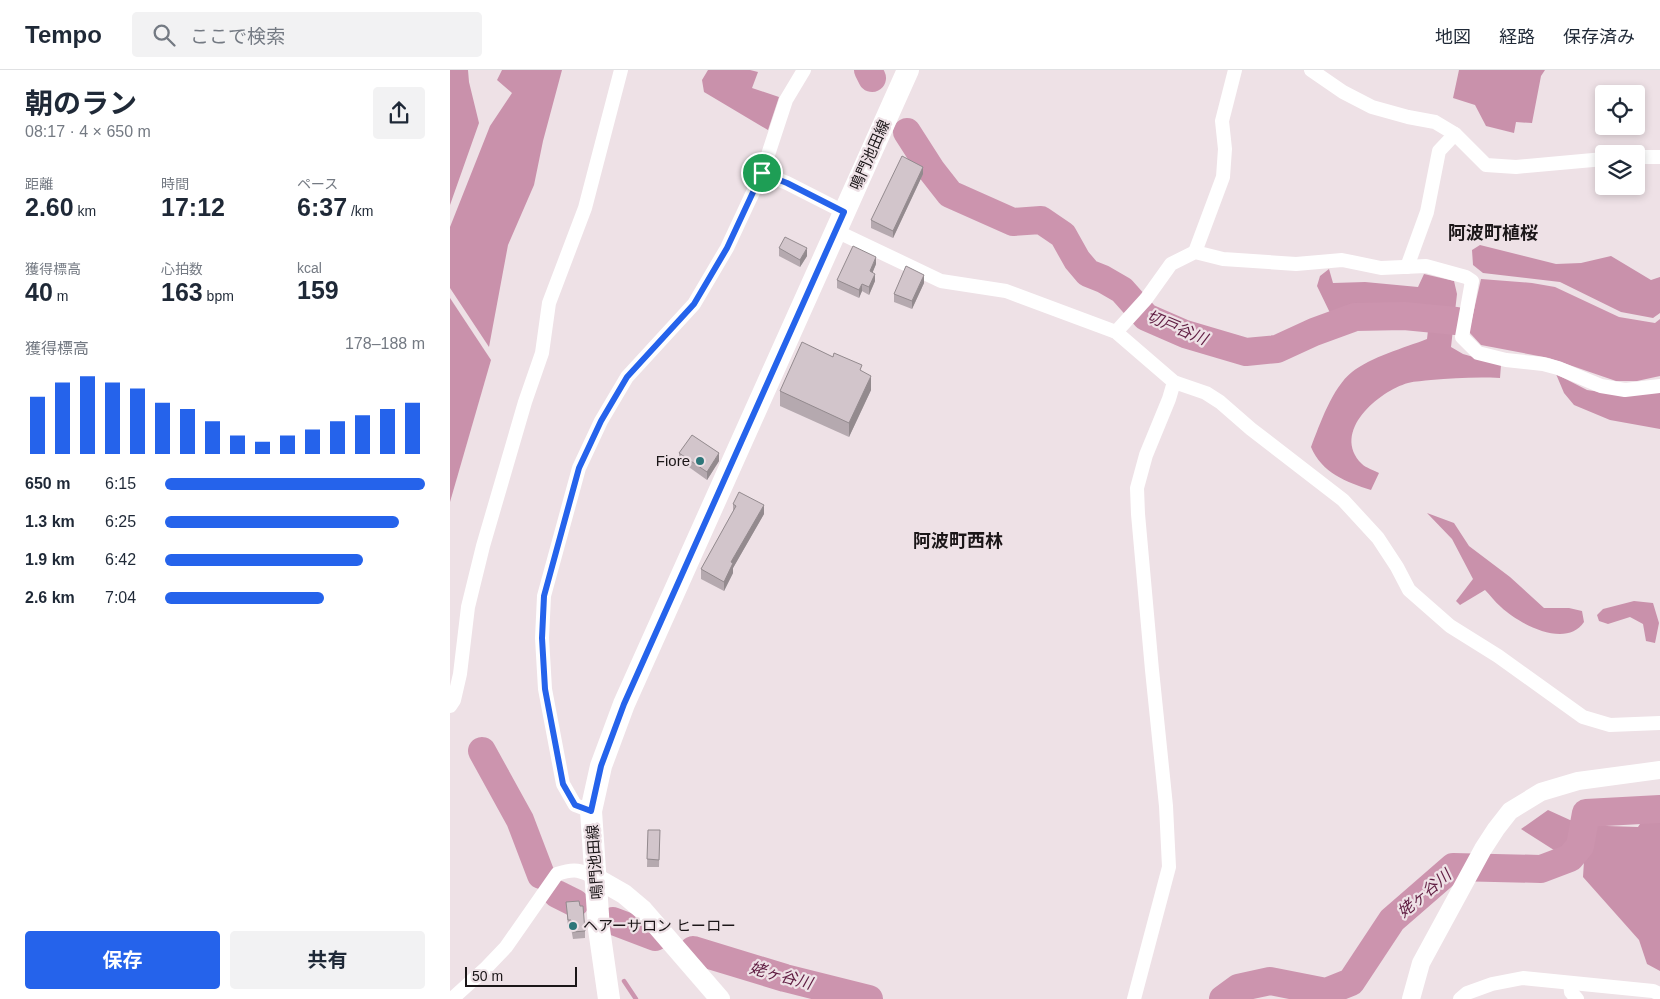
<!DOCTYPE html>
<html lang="ja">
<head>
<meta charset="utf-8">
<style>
  :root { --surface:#fff; --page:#f2f2f3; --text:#1f2937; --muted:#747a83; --line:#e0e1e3; --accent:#2563eb }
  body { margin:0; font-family:Arial,"Noto Sans JP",sans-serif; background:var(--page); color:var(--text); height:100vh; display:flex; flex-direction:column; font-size:19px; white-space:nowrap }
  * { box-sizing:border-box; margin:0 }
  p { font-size:16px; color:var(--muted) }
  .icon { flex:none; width:28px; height:28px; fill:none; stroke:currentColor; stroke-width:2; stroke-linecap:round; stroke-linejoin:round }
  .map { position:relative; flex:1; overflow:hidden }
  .drawer { display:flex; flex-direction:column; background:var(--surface); width:450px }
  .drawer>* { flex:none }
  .tools { position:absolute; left:1145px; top:15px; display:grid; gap:10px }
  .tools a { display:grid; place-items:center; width:50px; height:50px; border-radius:5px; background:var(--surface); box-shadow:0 2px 8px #0003; font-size:25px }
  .scale { position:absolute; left:15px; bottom:12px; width:112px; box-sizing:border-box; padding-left:5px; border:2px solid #1b1618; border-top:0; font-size:14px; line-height:18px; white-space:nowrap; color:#1b1618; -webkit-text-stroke:4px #eee1e6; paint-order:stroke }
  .pin { position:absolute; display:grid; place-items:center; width:42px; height:42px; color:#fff; margin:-21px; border:2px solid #fff; border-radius:50%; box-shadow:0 1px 5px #0007 }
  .round { display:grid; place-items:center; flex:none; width:52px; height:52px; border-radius:5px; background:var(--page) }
  .overview { display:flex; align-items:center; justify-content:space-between; height:85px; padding:0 25px }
  h1 { font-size:28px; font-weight:700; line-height:38px }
  .metrics { display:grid; grid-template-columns:repeat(3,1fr); gap:8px; height:85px; padding:5px 25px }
  .metrics div { display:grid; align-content:center }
  .metrics b { font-size:25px; font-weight:700 }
  .metrics small { font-size:14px; font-weight:400 }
  .metrics p { font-size:14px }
  .chart { height:140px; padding:10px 25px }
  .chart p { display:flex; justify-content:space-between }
  .chart svg { width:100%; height:90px; margin-top:5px; stroke:var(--accent); stroke-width:6 }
  .primary-button { display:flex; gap:10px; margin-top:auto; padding:10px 25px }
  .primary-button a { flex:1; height:58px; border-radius:5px; background:var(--accent); color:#fff; font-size:20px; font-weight:700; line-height:58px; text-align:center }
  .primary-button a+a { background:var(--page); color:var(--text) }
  ul { padding:0 25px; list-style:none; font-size:16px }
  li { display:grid; grid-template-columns:80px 60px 1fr; align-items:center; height:38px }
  li i { height:12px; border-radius:6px; background:var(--accent) }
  header { display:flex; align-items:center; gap:30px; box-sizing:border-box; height:70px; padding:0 25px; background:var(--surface); border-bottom:1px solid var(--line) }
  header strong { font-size:24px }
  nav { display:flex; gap:28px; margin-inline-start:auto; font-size:18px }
  .search { width:350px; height:45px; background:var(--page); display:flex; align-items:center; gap:12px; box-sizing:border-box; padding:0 18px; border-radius:5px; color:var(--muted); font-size:19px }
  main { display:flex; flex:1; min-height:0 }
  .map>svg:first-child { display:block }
  .forest { fill:#c991ab }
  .water { fill:#cc94ae }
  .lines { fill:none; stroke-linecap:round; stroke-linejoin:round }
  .stream { stroke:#cc94ae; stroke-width:4.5 }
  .river { stroke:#cc94ae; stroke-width:28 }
  .minor { stroke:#fff; stroke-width:14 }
  .tertiary { stroke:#fff; stroke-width:18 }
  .secondary { stroke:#fff; stroke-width:20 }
  .primary { stroke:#fff; stroke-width:22 }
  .wall { fill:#b5a9af }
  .shaded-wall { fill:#938a8e }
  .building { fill:#d2c5cb; stroke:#938a8e }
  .route-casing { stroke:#fff; stroke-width:10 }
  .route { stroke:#2563eb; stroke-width:6 }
  .poi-dot { fill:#2c7679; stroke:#eee1e6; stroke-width:2 }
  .labels { text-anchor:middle; stroke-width:4.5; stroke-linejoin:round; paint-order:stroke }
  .street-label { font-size:15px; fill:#1b1618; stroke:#eee1e6 }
  .poi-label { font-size:15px; fill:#1b1618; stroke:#eee1e6; text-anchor:end }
  .water-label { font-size:16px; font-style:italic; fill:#601d42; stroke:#eee1e6 }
  .quarter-label { font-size:18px; font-weight:bold; fill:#1b1618; stroke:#eee1e6 }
</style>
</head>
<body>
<header>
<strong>Tempo</strong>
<div class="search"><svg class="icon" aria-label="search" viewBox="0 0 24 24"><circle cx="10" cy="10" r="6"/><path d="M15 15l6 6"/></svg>ここで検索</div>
<nav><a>地図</a><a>経路</a><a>保存済み</a></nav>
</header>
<main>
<section class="drawer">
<div class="overview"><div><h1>朝のラン</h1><p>08:17 · 4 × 650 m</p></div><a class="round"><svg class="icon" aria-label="share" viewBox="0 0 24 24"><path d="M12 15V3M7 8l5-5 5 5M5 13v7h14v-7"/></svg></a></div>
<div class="metrics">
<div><p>距離</p><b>2.60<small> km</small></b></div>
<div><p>時間</p><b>17:12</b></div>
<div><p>ペース</p><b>6:37<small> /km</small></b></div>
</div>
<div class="metrics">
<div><p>獲得標高</p><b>40<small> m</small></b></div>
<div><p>心拍数</p><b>163<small> bpm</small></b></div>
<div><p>kcal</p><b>159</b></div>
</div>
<div class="chart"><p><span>獲得標高</span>178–188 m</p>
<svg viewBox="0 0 160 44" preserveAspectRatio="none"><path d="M5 44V16M15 44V9M25 44V6M35 44V9M45 44V12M55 44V19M65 44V22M75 44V28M85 44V35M95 44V38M105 44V35M115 44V32M125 44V28M135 44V25M145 44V22M155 44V19"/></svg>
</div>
<ul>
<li><b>650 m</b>6:15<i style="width:100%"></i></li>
<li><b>1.3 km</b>6:25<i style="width:90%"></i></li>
<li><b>1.9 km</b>6:42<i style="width:76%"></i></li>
<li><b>2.6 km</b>7:04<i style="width:61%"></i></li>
</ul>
<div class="primary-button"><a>保存</a><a>共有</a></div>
</section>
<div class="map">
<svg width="1210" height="929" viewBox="0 0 1210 929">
  <rect width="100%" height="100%" fill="#eee1e6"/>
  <g class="forest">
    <polygon points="0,0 18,0 19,12 29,53 0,135"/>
    <polygon points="52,0 112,0 93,71 84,115 58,175 39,277 0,218 0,157 40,56 62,23 47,10"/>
    <polygon points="258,0 300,0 308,2 302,18 329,27 318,60 254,22 252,10"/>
    <polygon points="1009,0 1095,0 1091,6 1082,53 1066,52 1064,63 1036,56 1025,35 1003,28"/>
    <polygon points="1030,175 1106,194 1131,193 1161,186 1201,210 1210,207 1210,243 1203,248 1171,242 1110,212 1033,203 1023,195 1022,180"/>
    <path d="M879,199L883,213L915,212L968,217L974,204L1004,211L1007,224L1001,277L1013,284L1051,295L1050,308C1026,307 1004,308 981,310C974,311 965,311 958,313C929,321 880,362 912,394C916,398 924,400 929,403L921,420C896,412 872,403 861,377C870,354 882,318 902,302C921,287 954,278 977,269L980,243L908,240L882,247L867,216L870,206Z"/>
    <polygon points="0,228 41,290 0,432"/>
    <polygon points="1106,304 1137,320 1176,326 1210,322 1210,359 1160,350 1124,335 1114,323"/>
    <path d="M977,443L1004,453L1019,476L1060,507L1094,538H1119L1132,541L1134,552C1116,579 1069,554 1051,537C1045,532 1040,525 1035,520L1010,535L1006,531L1023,509L1002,469Z"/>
    <polygon points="1184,531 1203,533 1209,553 1205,573 1196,571 1193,554 1180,547 1158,554 1149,551 1147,545 1153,539"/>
    <polygon points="1098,740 1120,750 1157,756 1188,757 1196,745 1210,741 1210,901 1197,894 1189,870 1133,807 1134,791 1107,782 1071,759"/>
  </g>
  <polygon class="water" points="1031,209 1082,213 1105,217 1169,247 1205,253 1210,249 1210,306 1187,311 1166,311 1099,288 1031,275 1019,262"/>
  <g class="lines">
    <g class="stream">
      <polyline points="167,853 168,859"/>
      <polyline points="174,911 186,929"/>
    </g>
    <g class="river">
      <polyline points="418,0 422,8"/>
      <polyline points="457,62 482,101 500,124 563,152 591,150 613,165 627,190 638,203 653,209 672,220 696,247 735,264 796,282 827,279 864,262 905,247 954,246 1006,251"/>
      <polyline points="32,681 70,750 91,805"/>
      <polyline points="107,824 125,833"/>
      <polyline points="163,851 205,867"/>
      <polyline points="243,880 335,908 419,929"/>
      <polyline points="773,929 788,918 820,911 876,922 901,912 942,850 1003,797 1091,799 1120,788 1130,776 1136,743 1210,739"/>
    </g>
    <g class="minor">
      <polyline points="861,0 893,22 922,37 958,47 985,52 1005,64 1036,95 1066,97 1154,89"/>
      <polyline points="1186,87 1210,87"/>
      <polyline points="312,103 337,113 394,142"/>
      <polyline points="386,161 491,211 556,221 666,262 724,312 756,323 770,332 801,359 893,430 928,468 947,497 959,520 1000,556 1048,586 1133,647 1160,655 1210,653"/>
      <polyline points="745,182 773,107 775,79 772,51 785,0"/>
      <polyline points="957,197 977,142 989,81 1005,64"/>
      <polyline points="666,262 696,229 721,194 745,182 773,189 846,194 892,190 931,198 976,196 1016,207 1022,211 1012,267 1028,283 1056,290 1093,294 1108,298 1151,316 1175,320 1210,316"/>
      <polyline points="0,636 4,630 10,604 18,537 33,476 75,332 92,283 99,233 135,138 171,0"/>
      <polyline points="141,741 125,735 113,714 95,619 92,568 94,526 129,398 151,351 177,307 244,234 277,178 312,103 336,30 354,0"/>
      <polyline points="1120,913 1121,922 1127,929"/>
      <path d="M2,929L35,899L56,877L107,804C125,798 130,800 146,808"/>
      <polyline points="684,929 719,797 716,736 702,600 688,444 687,418 696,385 719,329 724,312"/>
      <polyline points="1010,929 1017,923 1042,914 1073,908 1203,921 1210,924"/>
    </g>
    <polyline class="tertiary" points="961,929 971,893 1033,779 1046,759 1060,741 1091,722 1128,711 1210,700"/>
    <polyline class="secondary" points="146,808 174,824 193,840 270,929"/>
    <polyline class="primary" points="159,929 149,859 141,741 151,696 174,634 458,0"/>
  </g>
  <g class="wall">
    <polygon points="473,104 443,168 421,158 421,150"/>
    <polygon points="329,178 357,186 350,197 329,186"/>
    <polygon points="426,194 422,203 425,211 419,225 412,221 409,228 387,218 387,210"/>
    <polygon points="474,213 462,239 444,232 444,224"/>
    <polygon points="412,301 421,320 399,367 330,336 330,321"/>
    <polygon points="229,383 269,391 257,410 229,390"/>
    <polygon points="283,434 314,444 283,498 283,503 274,521 251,509 251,499 283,442"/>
    <polygon points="198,760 210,760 209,797 197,797"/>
    <polygon points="116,832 135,861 135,868 123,869 121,858 118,858"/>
  </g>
  <g class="shaded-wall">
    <polygon points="473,97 473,104 443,168 443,161"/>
    <polygon points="357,178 357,186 350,197 350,190"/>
    <polygon points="426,187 426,194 420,209 420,201"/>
    <polygon points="425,204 425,211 419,225 419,217"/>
    <polygon points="474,205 474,213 462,239 462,231"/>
    <polygon points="412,214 412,221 409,228 409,220"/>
    <polygon points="421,306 421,320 399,367 399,353"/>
    <polygon points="269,383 269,391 257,410 257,402"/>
    <polygon points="314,435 314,444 283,498 283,503 274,521 274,512 281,492"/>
  </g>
  <g class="building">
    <polygon points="452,86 473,97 443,161 421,150"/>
    <polygon points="335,167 357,178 350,190 329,178"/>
    <polygon points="403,176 426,187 420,201 425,204 419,217 412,214 409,220 387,210"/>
    <polygon points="456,196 474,205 462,231 444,224"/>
    <polygon points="352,272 383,287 384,283 412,295 410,300 421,306 399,353 330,321"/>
    <polygon points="242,365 269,383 257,402 229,383"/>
    <polygon points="289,422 314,435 281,492 283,493 274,512 251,499 286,436 283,434"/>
    <polygon points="198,760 210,760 209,790 197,789"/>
    <polygon points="129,831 130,836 133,836 135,861 123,862 121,850 118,850 116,832"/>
  </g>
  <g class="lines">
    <defs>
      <polygon id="route" points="312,103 337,113 394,142 174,634 151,696 141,741 125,735 113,714 95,619 92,568 94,526 129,398 151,351 177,307 244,234 277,178"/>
    </defs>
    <use href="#route" class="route-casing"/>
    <use href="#route" class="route"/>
  </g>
  <g class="poi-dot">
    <circle cx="250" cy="391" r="5"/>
    <circle cx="123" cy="856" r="5"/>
  </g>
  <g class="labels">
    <g class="street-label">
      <text transform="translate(420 85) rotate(-66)" y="5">鳴門池田線</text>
      <text transform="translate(145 792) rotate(-94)" y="5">鳴門池田線</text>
    </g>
    <g class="poi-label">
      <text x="240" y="396">Fiore</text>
      <text x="133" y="861" text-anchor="start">ヘアーサロン ヒーロー</text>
    </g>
    <g class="water-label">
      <text transform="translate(727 257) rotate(23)" y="6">切戸谷川</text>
      <text transform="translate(974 823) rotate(-40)" y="6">姥ヶ谷川</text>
      <text transform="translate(331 905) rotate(15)" y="6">姥ヶ谷川</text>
    </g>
    <g class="quarter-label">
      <text x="1043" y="169">阿波町植桜</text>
      <text x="508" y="477">阿波町西林</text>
    </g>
  </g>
</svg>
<div class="tools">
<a><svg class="icon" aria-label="locate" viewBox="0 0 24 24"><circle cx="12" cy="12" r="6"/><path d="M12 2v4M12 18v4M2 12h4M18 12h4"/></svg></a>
<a><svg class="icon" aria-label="layers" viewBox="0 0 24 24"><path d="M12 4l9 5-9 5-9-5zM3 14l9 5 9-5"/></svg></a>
</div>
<div class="scale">50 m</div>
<div class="pin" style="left:312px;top:103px;background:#1e9e55"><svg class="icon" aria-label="arrive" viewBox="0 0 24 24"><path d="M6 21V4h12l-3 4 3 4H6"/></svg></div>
</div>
</main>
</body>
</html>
